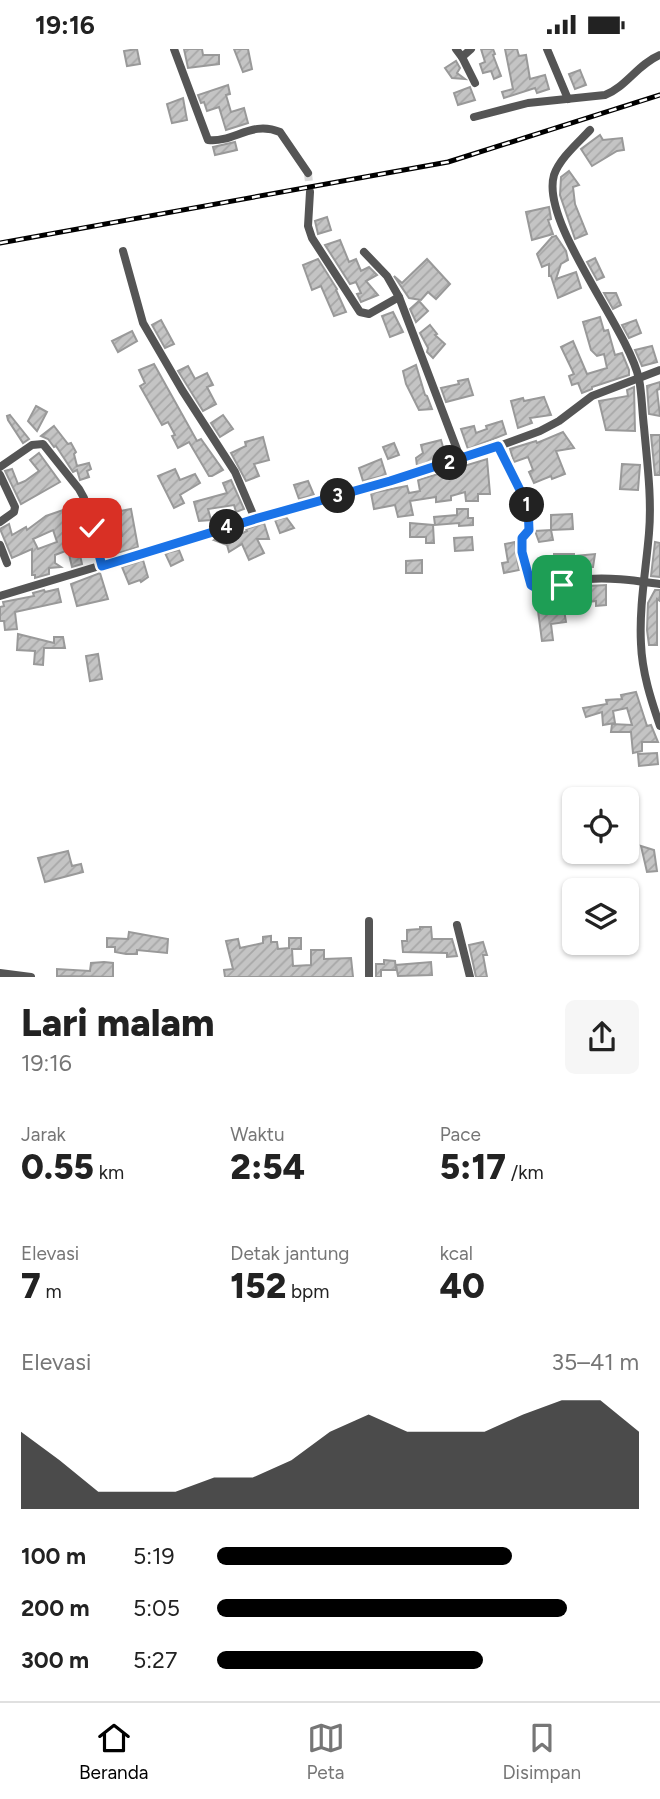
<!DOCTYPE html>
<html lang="id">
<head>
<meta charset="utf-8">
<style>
  :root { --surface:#fff; --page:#f6f6f6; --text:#222; --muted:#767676; --line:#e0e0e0; --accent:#000 }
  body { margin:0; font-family:Figtree,sans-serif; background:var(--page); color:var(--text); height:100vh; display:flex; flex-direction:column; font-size:26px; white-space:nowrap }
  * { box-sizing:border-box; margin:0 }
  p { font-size:23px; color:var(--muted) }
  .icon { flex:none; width:38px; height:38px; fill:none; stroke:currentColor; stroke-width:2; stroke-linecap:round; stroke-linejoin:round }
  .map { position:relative; height:928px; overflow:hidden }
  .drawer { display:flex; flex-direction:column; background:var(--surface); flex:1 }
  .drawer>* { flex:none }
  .fabs { position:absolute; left:562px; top:738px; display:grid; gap:14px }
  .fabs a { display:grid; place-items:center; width:77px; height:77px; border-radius:10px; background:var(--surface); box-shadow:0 2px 5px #0004; font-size:35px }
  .pin { position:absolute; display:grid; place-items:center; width:60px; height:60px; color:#fff; margin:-30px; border-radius:14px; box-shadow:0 4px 10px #0006 }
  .km { position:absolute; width:35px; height:35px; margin:-18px; border-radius:50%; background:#222; color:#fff; font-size:19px; line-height:35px; text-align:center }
  .round { display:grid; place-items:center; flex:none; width:74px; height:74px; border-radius:10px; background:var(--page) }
  .headline { display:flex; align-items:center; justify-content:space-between; height:119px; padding:0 21px }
  h1 { font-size:38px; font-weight:800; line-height:52px }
  .figures { display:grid; grid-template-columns:repeat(3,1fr); gap:10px; height:119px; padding:7px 21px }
  .figures div { display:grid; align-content:center }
  .figures b { font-size:35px; font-weight:800 }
  .figures small { font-size:19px; font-weight:400 }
  .figures p { font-size:19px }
  .chart { height:196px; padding:14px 21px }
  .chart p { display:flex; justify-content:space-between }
  .chart svg { width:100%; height:126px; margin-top:7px; fill:var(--accent); opacity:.7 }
  ul { padding:0 21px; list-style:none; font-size:23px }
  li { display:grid; grid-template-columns:112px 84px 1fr; align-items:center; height:52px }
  li i { height:18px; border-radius:9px; background:var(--accent) }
  .status { display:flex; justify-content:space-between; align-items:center; height:49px; padding:0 35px; background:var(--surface); direction:ltr }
  .status svg { height:19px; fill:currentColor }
  .tab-bar { display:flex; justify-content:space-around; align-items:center; height:98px; border-top:2px solid var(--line); background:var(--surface); font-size:19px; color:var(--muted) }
  .tab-bar a { display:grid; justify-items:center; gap:4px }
  .tab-bar .selected { color:var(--accent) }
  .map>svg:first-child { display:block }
  .building { fill:url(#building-hatch); stroke:#999; stroke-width:2; fill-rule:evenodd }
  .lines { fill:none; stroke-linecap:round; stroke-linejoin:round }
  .minor-tunnel { stroke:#d9d9d9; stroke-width:8; stroke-dasharray:8 4; stroke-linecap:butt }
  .minor { stroke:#555; stroke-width:8 }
  .rail-casing { stroke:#000; stroke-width:5 }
  .rail { stroke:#fff; stroke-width:2.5; stroke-dasharray:8; stroke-linecap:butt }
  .route-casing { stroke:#fff; stroke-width:14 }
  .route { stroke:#1a73e8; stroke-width:9 }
</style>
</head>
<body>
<div class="status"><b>19:16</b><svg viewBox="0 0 49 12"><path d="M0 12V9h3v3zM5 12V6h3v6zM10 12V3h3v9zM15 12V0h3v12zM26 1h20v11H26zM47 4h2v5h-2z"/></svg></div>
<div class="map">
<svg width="660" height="928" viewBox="0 0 660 928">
  <defs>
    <pattern id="building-hatch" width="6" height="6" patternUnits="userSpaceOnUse" patternTransform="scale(1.75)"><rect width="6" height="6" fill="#c4c4c4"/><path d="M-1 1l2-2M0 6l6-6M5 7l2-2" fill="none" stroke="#a7a7a7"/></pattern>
  </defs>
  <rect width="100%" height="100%" fill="#fff"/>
  <g class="building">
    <polygon points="137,0 140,15 127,17 124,2"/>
    <polygon points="184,0 202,0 203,6 219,6 219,15 188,19"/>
    <polygon points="234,0 248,0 252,20 243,23"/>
    <polygon points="481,0 493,0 495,5 493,6 501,27 494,30 491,22 483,24 480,15 485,13"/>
    <polygon points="505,0 517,0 519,7 526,6 530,30 545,26 549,40 537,44 535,39 504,49 502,43 513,40"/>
    <polygon points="456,12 460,19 457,24 465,30 452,29 445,19"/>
    <polygon points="580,21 586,36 575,40 569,25"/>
    <polygon points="228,36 230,45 226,46 231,63 244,59 248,74 226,81 219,58 207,62 204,53 201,54 198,46"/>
    <polygon points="470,38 475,51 458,56 454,44"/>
    <polygon points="183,49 187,71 172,74 167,55"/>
    <polygon points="600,86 603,91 622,89 624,101 617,102 592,117 581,100"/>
    <polygon points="235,93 237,101 215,106 213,98"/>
    <polygon points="569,122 579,136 573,138 575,155 587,185 575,190 560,146 561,128"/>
    <polygon points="549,158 551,170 548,171 553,185 532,191 526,163"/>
    <polygon points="327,168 331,181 318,185 315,172"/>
    <polygon points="556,187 566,202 568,211 561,215 556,230 576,223 581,239 558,249 551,227 549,227 549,215 542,218 537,205 552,188"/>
    <polygon points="340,191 349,213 356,210 361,222 369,218 377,226 366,232 378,246 361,253 357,245 361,244 356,233 350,235 325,196"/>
    <polygon points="595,209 604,228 597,231 587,213"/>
    <polygon points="318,210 337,240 336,241 346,263 334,267 321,237 312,241 303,216"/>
    <polygon points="427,210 450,235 436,250 428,243 421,251 409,249 394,227 402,234"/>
    <polygon points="604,244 616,244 621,256 613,260"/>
    <polygon points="419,252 428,262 416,273 410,260"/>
    <polygon points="393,263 403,283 390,288 382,267"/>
    <polygon points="600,268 604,282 608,281 615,306 622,304 629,321 629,326 592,338 592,340 582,344 578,334 572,336 569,327 574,325 561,298 573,292 587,325 607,319 604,305 597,307 591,301 583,273"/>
    <polygon points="161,271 174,295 165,299 152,276"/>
    <polygon points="636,271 641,284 629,289 622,276"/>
    <polygon points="430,276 437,285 435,286 445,295 433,309 427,303 428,299 420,284"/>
    <polygon points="132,282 137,292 118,303 112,292"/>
    <polygon points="652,297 657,313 642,317 635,301"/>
    <polygon points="154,315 197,392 201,390 223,421 212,427 209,427 189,393 178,399 172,387 175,386 168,373 162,376 140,337 145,334 139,321"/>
    <polygon points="416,316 425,346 427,347 432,360 419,361 406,335 403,322"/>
    <polygon points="188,317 195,330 207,324 213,336 207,338 216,355 203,362 178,322"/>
    <polygon points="468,330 473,346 446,353 441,339 459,335 458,332"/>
    <polygon points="660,333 660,340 657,341 660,367 649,365 647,337"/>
    <polygon points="634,338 635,382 606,381 599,352 628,347 627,341"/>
    <polygon points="544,348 551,366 530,369 532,374 518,379 511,352 523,349 524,352"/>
    <polygon points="36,357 47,363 37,382 28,372"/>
    <polygon points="10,366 29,390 23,394 8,371 7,367"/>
    <polygon points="223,366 233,380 220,388 211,374"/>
    <polygon points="502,372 506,385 468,400 461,380 474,377 476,384 487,380 486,377"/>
    <polygon points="54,377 68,395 71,394 76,403 74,405 77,417 89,414 91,420 87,422 89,428 80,431 77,421 73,423 56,397 54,398 48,390 41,387"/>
    <polygon points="563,383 574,399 556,402 565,425 552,430 551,427 534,434 529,423 533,421 528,408 514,413 510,400 536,392 537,394"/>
    <polygon points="651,386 660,386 660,426 655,426"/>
    <polygon points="263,388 269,411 254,415 259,427 246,432 231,404 246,397 245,393"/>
    <polygon points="441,391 446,408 417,417 416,409 423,404 421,396"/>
    <polygon points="394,394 399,406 388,410 383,398"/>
    <polygon points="39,404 60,433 21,455 5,422 12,420 18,435 25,432 39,422 30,411"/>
    <polygon points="381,410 386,426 363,432 359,419"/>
    <polygon points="487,410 490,445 478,445 478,452 466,452 465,443 451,447 451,451 436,453 436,448 410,452 413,466 398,468 395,456 374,460 371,444 407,437 409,444 420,442 418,431"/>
    <polygon points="622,415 640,416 638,441 620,440"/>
    <polygon points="175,420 180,431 195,425 200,434 180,446 184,454 174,459 158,427"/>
    <polygon points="231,431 244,460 236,463 234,456 208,460 211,471 199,472 194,453 227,444 223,434"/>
    <polygon points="308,432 314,446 299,450 294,436"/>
    <polygon points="102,454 104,465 131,460 138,498 106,508 103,493 122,487 119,468 101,471 101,477 98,478 93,456"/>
    <path d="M66,460L74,487L83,484L86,494L78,497L82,515L72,518L68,501L55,506V514L61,518L49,519V525L35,529V526H32V500L12,509L0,480L9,475L12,486L26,478L27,481L46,467ZM53,481L57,493L38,500L33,490Z"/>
    <polygon points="457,460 468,460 468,469 473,469 473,476 459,477 459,474 435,476 434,468 457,466"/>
    <polygon points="572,465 573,480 551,481 551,466"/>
    <polygon points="286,468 294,479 280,484 275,471"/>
    <polygon points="264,474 269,490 257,490 264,504 249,511 242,495 229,503 227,496 214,491 223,486 231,490 247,482 246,480"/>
    <polygon points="410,474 433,476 434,494 426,494 426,488 410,488"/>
    <polygon points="551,481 553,491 539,493 535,482"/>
    <polygon points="472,488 473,501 455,502 454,489"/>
    <polygon points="515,493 519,521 504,524 502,514 508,513 505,495"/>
    <polygon points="655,493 660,494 660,528 651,527"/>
    <polygon points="179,501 183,511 171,517 165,504"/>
    <polygon points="554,505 574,505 574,507 595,505 593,518 574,519 574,526 555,529"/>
    <polygon points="143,511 148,528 141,533 140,531 129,535 122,518"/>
    <polygon points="422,511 422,524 406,524 406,512"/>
    <polygon points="100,524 108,550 77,557 71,535"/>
    <polygon points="606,536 606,556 596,557 596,552 573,555 574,558 564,561 566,573 551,575 553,591 542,592 538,562 548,561 545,546 588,537"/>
    <polygon points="58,540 61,553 15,563 17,580 5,581 4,572 0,572 0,558 4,557 3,553 34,547 33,544 44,541 45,543"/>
    <polygon points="655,541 660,541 660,552 657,550 657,596 649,596 647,581 648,554"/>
    <polygon points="18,585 54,594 54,588 63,588 65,599 44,599 43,616 34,615 35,602 17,601"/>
    <polygon points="98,605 102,630 90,632 86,607"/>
    <polygon points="636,643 647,677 651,676 658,693 642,693 642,702 633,704 631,683 611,683 612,675 632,676 627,659 613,662 615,674 603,676 602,663 586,668 583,659 607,655 606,651 622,650 621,646"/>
    <polygon points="657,704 658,715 639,717 638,705"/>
    <polygon points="641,797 654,801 657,822 647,823"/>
    <polygon points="68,802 72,817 81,815 83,823 45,833 38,809"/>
    <polygon points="420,878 431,878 432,890 452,890 457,907 447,908 447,904 403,903 402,892 407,892 407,881 420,880"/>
    <polygon points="129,883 168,890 167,904 137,901 137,905 126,905 115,903 115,898 107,898 107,889 128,890"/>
    <polygon points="271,887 271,893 277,893 278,900 289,899 289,889 301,889 301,900 292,900 293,917 311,916 311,901 324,901 324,910 351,909 353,928 225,928 224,921 233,920 226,892 238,890 240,899 263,894 263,888"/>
    <polygon points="483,893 487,906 483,906 487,928 476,928 469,896"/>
    <polygon points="384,911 395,912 396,921 381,921 381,928 376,928 376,915 384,915"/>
    <polygon points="104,913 113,914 113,928 57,927 57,920 90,922 91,914"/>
    <polygon points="431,913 432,926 398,927 396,916"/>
  </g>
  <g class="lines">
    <polyline class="minor-tunnel" points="308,124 310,143"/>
    <g class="minor">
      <path d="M174,0L208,91C234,94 251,71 280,83L308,124"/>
      <polyline points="456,0 462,8 471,0"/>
      <polyline points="547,0 568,50"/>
      <polyline points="462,8 475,34"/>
      <path d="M474,68L528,54L605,46C626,38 638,15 660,6"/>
      <path d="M590,81C578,94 560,109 554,126C540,174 628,279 639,330C642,345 642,362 644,378C647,412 652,449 649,484C646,521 639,557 641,595C642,623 651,651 660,677"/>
      <polyline points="310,143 308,177 312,189 360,263 369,265 399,248"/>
      <polyline points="123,202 143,274 182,341 235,423 255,470"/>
      <polyline points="364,203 387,227 399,248 461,411"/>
      <path d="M498,397L528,457L529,481L522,489V503L527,526L534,538C552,543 571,532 588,530C612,528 637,532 660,535"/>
      <polyline points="0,418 32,396 43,395 79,440 84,449 102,517"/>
      <polyline points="0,426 15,458 14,463 0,473"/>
      <polyline points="0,496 7,514"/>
      <polyline points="0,547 255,470 461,411 540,382 559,372 592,347 660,321"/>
      <polyline points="369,872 369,928"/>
      <polyline points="457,876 470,928"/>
      <polyline points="0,924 31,928"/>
    </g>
    <defs>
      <polyline id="rail" points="0,194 448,113 660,46"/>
    </defs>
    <use href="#rail" class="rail-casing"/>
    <use href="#rail" class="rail"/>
  </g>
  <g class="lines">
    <defs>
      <polyline id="route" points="92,479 102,517 255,470 390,432 498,397 528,457 529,481 522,489 522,503 531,536 538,540 562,536"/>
    </defs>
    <use href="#route" class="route-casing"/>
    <use href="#route" class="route"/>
  </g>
</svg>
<div class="fabs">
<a><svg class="icon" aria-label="locate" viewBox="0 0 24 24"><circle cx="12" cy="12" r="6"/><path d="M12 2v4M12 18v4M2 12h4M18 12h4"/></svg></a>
<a><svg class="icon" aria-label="layers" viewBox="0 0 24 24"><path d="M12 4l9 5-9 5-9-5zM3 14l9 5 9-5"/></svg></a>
</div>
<div class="pin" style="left:562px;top:536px;background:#1e9e55"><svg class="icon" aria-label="arrive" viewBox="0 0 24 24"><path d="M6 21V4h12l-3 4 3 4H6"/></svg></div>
<div class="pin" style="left:92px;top:479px;background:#d93025"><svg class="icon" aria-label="check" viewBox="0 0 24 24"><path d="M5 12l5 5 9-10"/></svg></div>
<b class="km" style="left:527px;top:456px">1</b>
<b class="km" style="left:450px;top:414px">2</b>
<b class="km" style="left:338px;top:447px">3</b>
<b class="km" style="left:227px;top:478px">4</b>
</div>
<section class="drawer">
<div class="headline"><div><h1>Lari malam</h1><p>19:16</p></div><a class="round"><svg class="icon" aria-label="share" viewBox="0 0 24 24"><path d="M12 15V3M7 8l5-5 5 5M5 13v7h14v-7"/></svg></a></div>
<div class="figures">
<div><p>Jarak</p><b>0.55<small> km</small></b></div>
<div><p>Waktu</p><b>2:54</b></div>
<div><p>Pace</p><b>5:17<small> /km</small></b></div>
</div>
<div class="figures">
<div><p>Elevasi</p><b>7<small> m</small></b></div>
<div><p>Detak jantung</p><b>152<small> bpm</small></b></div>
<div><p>kcal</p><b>40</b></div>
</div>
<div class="chart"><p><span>Elevasi</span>35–41 m</p>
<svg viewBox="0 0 160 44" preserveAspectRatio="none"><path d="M0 44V17L10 27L20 38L30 38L40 38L50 33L60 33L70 27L80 17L90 11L100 17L110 17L120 17L130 11L140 6L150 6L160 17V44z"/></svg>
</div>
<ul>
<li><b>100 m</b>5:19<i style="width:70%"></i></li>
<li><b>200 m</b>5:05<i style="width:83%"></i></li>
<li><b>300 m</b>5:27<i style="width:63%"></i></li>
</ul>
</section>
<nav class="tab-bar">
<a class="selected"><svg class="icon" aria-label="home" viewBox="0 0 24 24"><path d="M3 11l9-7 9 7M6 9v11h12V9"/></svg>Beranda</a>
<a><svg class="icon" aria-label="map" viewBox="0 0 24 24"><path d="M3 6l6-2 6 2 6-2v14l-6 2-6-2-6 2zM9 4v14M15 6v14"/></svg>Peta</a>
<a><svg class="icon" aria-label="saved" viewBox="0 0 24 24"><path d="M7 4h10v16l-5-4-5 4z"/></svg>Disimpan</a>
</nav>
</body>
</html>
